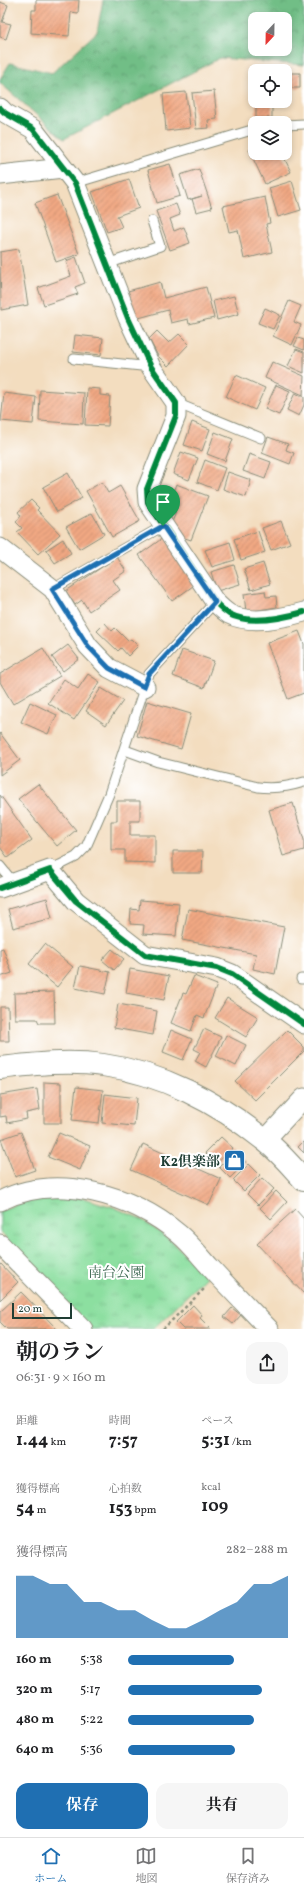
<!DOCTYPE html>
<html lang="ja">
<head>
<meta charset="utf-8">
<style>
  :root { --surface:#fff; --page:#f6f6f6; --text:#202124; --muted:#757577; --line:#e0e0e0; --accent:#1f6fb2 }
  body { margin:0; font-family:Vollkorn,"Noto Serif JP",serif; background:var(--page); color:var(--text); height:100vh; display:flex; flex-direction:column; font-size:15px; white-space:nowrap }
  * { box-sizing:border-box; margin:0 }
  p { font-size:13px; color:var(--muted) }
  .icon { flex:none; width:22px; height:22px; fill:none; stroke:currentColor; stroke-width:2; stroke-linecap:round; stroke-linejoin:round }
  .map { position:relative; height:1329px; overflow:hidden }
  .side { display:flex; flex-direction:column; background:var(--surface); flex:1 }
  .side>* { flex:none }
  .needle { width:26px; rotate:202deg }
  .controls { position:absolute; left:248px; top:12px; display:grid; gap:8px }
  .controls a { display:grid; place-items:center; width:44px; height:44px; border-radius:8px; background:var(--surface); box-shadow:0 2px 6px #0003; font-size:20px }
  .scale { position:absolute; left:12px; bottom:10px; width:60px; box-sizing:border-box; padding-left:4px; border:2px solid #1f3d34; border-top:0; font-size:11px; line-height:14px; white-space:nowrap; color:#1f3d34; -webkit-text-stroke:3px #fff; paint-order:stroke }
  .pin { position:absolute; display:grid; place-items:center; width:34px; height:34px; color:#fff; margin:-41px -17px; border-radius:50% 50% 50% 0; rotate:-45deg; box-shadow:0 0 4px #0007 }
  .pin .icon { rotate:45deg }
  .round { display:grid; place-items:center; flex:none; width:42px; height:42px; border-radius:12px; background:var(--page) }
  .head { display:flex; align-items:center; justify-content:space-between; height:68px; padding:0 16px }
  h1 { font-size:22px; font-weight:700; line-height:30px }
  .stats { display:grid; grid-template-columns:repeat(3,1fr); gap:6px; height:68px; padding:4px 16px }
  .stats div { display:grid; align-content:center }
  .stats b { font-size:17px; font-weight:700 }
  .stats small { font-size:11px; font-weight:400 }
  .stats p { font-size:11px }
  .chart { height:112px; padding:8px 16px }
  .chart p { display:flex; justify-content:space-between }
  .chart svg { width:100%; height:72px; margin-top:4px; fill:var(--accent); opacity:.7 }
  .cta { display:flex; gap:8px; margin-top:auto; padding:8px 16px }
  .cta a { flex:1; height:46px; border-radius:12px; background:var(--accent); color:#fff; font-size:16px; font-weight:700; line-height:46px; text-align:center }
  .cta a+a { background:var(--page); color:var(--text) }
  ul { padding:0 16px; list-style:none; font-size:13px }
  li { display:grid; grid-template-columns:64px 48px 1fr; align-items:center; height:30px }
  li i { height:10px; border-radius:5px; background:var(--accent) }
  .tab-bar { display:flex; justify-content:space-around; align-items:center; height:56px; border-top:1px solid var(--line); background:var(--surface); font-size:11px; color:var(--muted) }
  .tab-bar a { display:grid; justify-items:center; gap:2px }
  .tab-bar .selected { color:var(--accent) }
  .map>svg:first-child { display:block }
  .forest { fill:url(#forest-crowns); stroke:#487e5d; fill-rule:evenodd }
  .park { fill:url(#park-tufts); stroke:#568e6a }
  .building { fill:url(#building-hatch) }
  .lines { fill:none; stroke-linecap:round; stroke-linejoin:round }
  .service-casing { stroke:#898d7a; stroke-width:11 }
  .minor-casing { stroke:#898d7a; stroke-width:21 }
  .tertiary-casing { stroke:#898d7a; stroke-width:24 }
  .path { stroke:#898d7a; stroke-width:2.5; stroke-dasharray:3 3; stroke-linecap:butt }
  .service { stroke:#fff; stroke-width:9 }
  .minor { stroke:#fff; stroke-width:19 }
  .tertiary { stroke:#fff; stroke-width:22 }
  .cycleway-casing { stroke:#fff; stroke-width:8 }
  .cycleway { stroke:#00873e; stroke-width:6 }
  .route-casing { stroke:#fff; stroke-width:8 }
  .route { stroke:#1f6fb2; stroke-width:5 }
  .labels { text-anchor:middle; stroke-width:4; stroke-linejoin:round; paint-order:stroke }
  .poi-label { font-size:14px; font-weight:bold; fill:#1f3d34; stroke:#fff; text-anchor:end }
  .park-label { font-size:14px; fill:#3a664f; stroke:#fff }
</style>
</head>
<body>
<div class="map">
<svg width="304" height="1329" viewBox="0 0 304 1329">
  <defs>
    <pattern id="forest-crowns" width="20" height="18" patternUnits="userSpaceOnUse"><rect width="20" height="18" fill="#71be86"/><path d="M2 6a3 3 0 1 1 6 0M12 15a3 3 0 1 1 6 0" fill="none" stroke="#5c9c6e"/></pattern>
    <pattern id="park-tufts" width="24" height="20" patternUnits="userSpaceOnUse"><rect width="24" height="20" fill="#8cdfa0"/><path d="M3 7l-1-3M5 7V3M7 7l1-3M15 17l-1-3M17 17v-4M19 17l1-3" fill="none" stroke="#78c08a"/></pattern>
    <pattern id="building-hatch" width="6" height="6" patternUnits="userSpaceOnUse"><rect width="6" height="6" fill="#f1a883"/><path d="M-1 1l2-2M0 6l6-6M5 7l2-2" fill="none" stroke="#c38a6c"/></pattern>
  </defs>
  <rect width="100%" height="100%" fill="#fff"/>
  <filter id="ink" filterUnits="userSpaceOnUse"><feTurbulence type="fractalNoise" baseFrequency=".025" numOctaves="2"/><feDisplacementMap in="SourceGraphic" scale="8" xChannelSelector="R" yChannelSelector="G"/><feConvolveMatrix kernelMatrix="1 2 1 2 8 2 1 2 1" color-interpolation-filters="sRGB"/></filter>
  <filter id="wash" filterUnits="userSpaceOnUse"><feTurbulence type="fractalNoise" baseFrequency=".012" numOctaves="4" result="noise"/><feDisplacementMap in="SourceGraphic" scale="16" xChannelSelector="R" yChannelSelector="G"/><feGaussianBlur stdDeviation="0.9" result="paint"/><feColorMatrix in="noise" values="0 0 0 0 0 0 0 0 0 0 0 0 0 0 0 0 0 1.4 0 .05"/><feComposite in="paint" operator="in"/></filter>
  <g filter="url(#wash)">
    <rect width="100%" height="100%" fill="#f3ddbf"/>
    <path class="forest" d="M103,0H304V65L220,58L64,139L0,83V79L10,63L52,73L97,32ZM255,19H285V49H255Z"/>
    <polygon class="park" points="40,1198 83,1198 113,1207 141,1219 173,1242 206,1277 153,1329 91,1329 0,1232 0,1211 14,1205"/>
    <g id="blocks">
      <g class="building">
        <polygon points="36,0 79,0 78,13 71,12 69,36 31,33 32,10 36,10"/>
        <polygon points="0,2 8,5 2,22 11,24 6,39 0,37"/>
        <polygon points="285,73 300,73 300,88 288,88 288,79 285,79"/>
        <polygon points="214,91 217,119 208,120 209,128 196,129 192,93"/>
        <polygon points="186,92 190,128 166,131 163,94"/>
        <polygon points="256,101 280,101 280,104 272,104 272,118 256,118"/>
        <polygon points="255,147 255,153 282,153 291,172 265,184 249,150"/>
        <polygon points="170,164 180,196 157,203 148,170"/>
        <polygon points="199,169 212,208 196,212 192,199 202,196 188,200 180,175"/>
        <polygon points="129,179 139,208 117,216 122,227 107,232 92,192"/>
        <polygon points="292,181 301,210 278,217 269,188"/>
        <polygon points="57,195 79,254 56,262 35,203"/>
        <polygon points="265,197 270,223 266,224 272,252 244,259 238,230 229,232 223,206"/>
        <polygon points="176,204 180,215 170,219 174,231 184,227 190,243 170,250 156,211"/>
        <polygon points="19,249 28,305 1,310 0,252"/>
        <polygon points="76,257 85,283 75,287 78,294 44,305 38,288 71,276 66,261"/>
        <polygon points="160,282 164,298 206,287 214,318 189,324 188,319 171,323 168,310 135,319 128,291"/>
        <polygon points="234,296 239,314 217,320 213,301"/>
        <polygon points="289,301 301,306 294,322 301,325 292,345 273,336"/>
        <polygon points="265,308 280,315 273,329 258,323"/>
        <polygon points="157,331 169,343 179,334 189,344 168,366 158,356 149,339"/>
        <polygon points="75,335 103,338 101,355 73,352"/>
        <polygon points="298,338 304,340 304,350 294,346"/>
        <polygon points="296,349 304,352 304,373 288,366"/>
        <polygon points="272,362 304,376 303,395 265,378"/>
        <polygon points="236,375 265,388 255,410 226,397"/>
        <polygon points="276,385 290,391 279,415 265,409"/>
        <polygon points="87,388 100,389 100,395 110,396 108,426 85,425"/>
        <polygon points="40,390 84,393 83,424 39,421"/>
        <polygon points="4,393 36,397 33,424 1,421"/>
        <polygon points="295,393 304,397 304,405 299,416 287,410"/>
        <polygon points="192,422 210,429 202,451 184,445"/>
        <polygon points="215,432 233,439 225,461 207,454"/>
        <polygon points="268,437 288,444 286,450 294,453 290,464 262,453"/>
        <polygon points="181,452 198,458 189,480 173,474"/>
        <polygon points="249,454 271,462 265,479 243,471"/>
        <polygon points="205,460 225,468 217,490 197,482"/>
        <polygon points="228,472 251,480 246,497 223,489"/>
        <polygon points="68,473 82,498 57,512 43,487"/>
        <polygon points="102,482 108,493 120,486 140,521 112,537 86,491"/>
        <polygon points="176,484 208,496 191,540 176,535 171,525 176,512 167,508"/>
        <polygon points="31,500 39,508 37,510 60,534 38,554 17,532 22,528 16,522 21,516 18,512"/>
        <polygon points="92,513 104,534 79,549 66,527"/>
        <polygon points="281,521 290,543 271,550 262,528"/>
        <polygon points="258,531 265,552 241,560 234,539"/>
        <polygon points="167,535 200,581 172,601 139,555"/>
        <polygon points="63,539 71,553 55,563 46,550"/>
        <polygon points="230,542 235,560 212,567 205,550"/>
        <polygon points="117,557 126,571 113,580 120,590 89,611 82,600 75,605 66,591"/>
        <polygon points="263,563 270,584 251,590 244,569"/>
        <polygon points="234,565 240,584 217,591 211,572"/>
        <polygon points="265,591 266,597 276,596 277,607 246,612 244,594"/>
        <polygon points="105,623 112,631 115,628 128,641 131,639 138,646 128,656 121,648 118,651 97,631"/>
        <polygon points="299,631 304,644 304,693 288,699 267,643"/>
        <polygon points="68,645 79,659 63,671 52,657"/>
        <polygon points="43,648 60,676 13,704 0,682 0,674"/>
        <polygon points="182,650 214,661 204,688 173,676"/>
        <polygon points="88,674 100,682 74,720 48,703 64,679 78,689"/>
        <polygon points="101,688 123,701 106,725 86,711"/>
        <polygon points="147,701 191,714 181,749 137,736"/>
        <polygon points="30,702 57,715 48,734 21,722"/>
        <polygon points="0,733 20,760 0,775"/>
        <polygon points="38,784 76,830 57,846 18,799"/>
        <polygon points="0,795 32,840 8,858 0,847"/>
        <polygon points="117,801 140,801 140,821 130,821 130,835 155,835 155,863 125,862 125,850 111,850 111,821 117,821"/>
        <polygon points="293,803 304,840 304,850 283,856 269,810"/>
        <polygon points="173,851 203,851 202,873 173,873"/>
        <polygon points="47,898 52,918 13,928 8,909"/>
        <polygon points="140,900 179,903 176,936 143,934 144,925 130,924 131,909 139,910"/>
        <polygon points="188,909 284,927 275,974 253,969 256,954 182,940"/>
        <polygon points="45,944 73,967 57,987 29,964"/>
        <polygon points="3,948 12,973 0,977 0,949"/>
        <polygon points="112,949 124,959 114,970 102,960"/>
        <polygon points="80,966 110,972 105,994 75,988"/>
        <polygon points="130,969 169,976 164,1000 126,993"/>
        <polygon points="194,976 217,985 204,1018 197,1015 191,1031 171,1023 183,993 186,994"/>
        <polygon points="54,992 55,1023 39,1023 37,1019 15,1019 14,993"/>
        <polygon points="227,998 258,1017 246,1037 215,1018"/>
        <polygon points="118,1004 157,1011 153,1035 114,1028"/>
        <polygon points="0,1007 8,1007 9,1041 0,1041"/>
        <polygon points="204,1029 221,1037 206,1067 195,1061 200,1052 194,1049"/>
        <polygon points="171,1030 192,1039 183,1060 163,1052"/>
        <polygon points="287,1030 304,1047 304,1051 255,1100 235,1081"/>
        <polygon points="226,1035 246,1045 236,1066 216,1056"/>
        <polygon points="44,1082 61,1083 61,1123 44,1123"/>
        <polygon points="76,1087 103,1090 99,1123 72,1120"/>
        <polygon points="37,1089 40,1110 26,1113 27,1119 7,1123 6,1116 0,1117 0,1095"/>
        <polygon points="105,1094 137,1098 134,1126 102,1123"/>
        <polygon points="21,1132 35,1170 15,1177 1,1139"/>
        <polygon points="59,1133 90,1146 80,1170 48,1157"/>
        <polygon points="221,1137 233,1148 216,1164 205,1153"/>
        <polygon points="304,1141 304,1153 298,1147"/>
        <polygon points="143,1144 221,1179 209,1205 131,1170"/>
        <polygon points="235,1151 246,1162 230,1178 219,1167"/>
        <polygon points="249,1164 260,1175 244,1191 233,1180"/>
        <polygon points="262,1178 274,1189 258,1205 247,1194"/>
        <polygon points="276,1191 287,1202 271,1219 260,1208"/>
        <polygon points="295,1209 304,1219 304,1294 257,1244"/>
        <polygon points="0,1263 18,1282 0,1300"/>
        <polygon points="21,1292 57,1329 7,1329 0,1322 0,1312"/>
        <polygon points="193,1305 202,1315 200,1318 211,1329 183,1329 176,1322"/>
        <polygon points="232,1308 241,1315 233,1324 224,1317"/>
      </g>
    </g>
  </g>
  <g filter="url(#ink)">
    <use href="#blocks" fill-opacity="0" stroke="#898d7a" stroke-width="1"/>
    <g class="lines">
      <defs>
        <g id="service">
          <polyline points="285,125 304,124"/>
          <polyline points="75,183 255,129"/>
          <polyline points="107,264 160,246 152,221"/>
          <polyline points="74,359 151,367"/>
          <polyline points="176,403 261,438"/>
          <polyline points="53,589 163,526"/>
          <path d="M125,750L158,762L258,787C274,789 288,787 304,782"/>
          <polyline points="0,866 14,883"/>
          <polyline points="50,870 76,857 86,847 109,794 149,674 215,602"/>
          <polyline points="301,979 304,979"/>
        </g>
        <g id="minor">
          <path d="M0,108L5,113L33,129L75,183L128,318L151,367L176,403V416L147,489L148,502L215,602C219,606 224,611 229,614C250,625 283,618 304,612"/>
          <polyline points="0,175 63,168"/>
          <polyline points="0,548 53,589 88,646 109,668 145,687"/>
          <polyline points="0,888 50,870 76,901 145,955 217,968 232,974 304,1024"/>
          <polyline points="265,1140 304,1098"/>
          <path d="M0,1201C57,1172 133,1195 179,1234C190,1243 200,1256 210,1267C229,1288 249,1308 269,1329"/>
          <polyline points="0,1244 83,1329"/>
        </g>
        <path id="tertiary" d="M0,1068C34,1064 69,1060 103,1065C161,1073 217,1102 263,1139C278,1150 291,1166 304,1180"/>
      </defs>
      <use href="#service" class="service-casing"/>
      <use href="#minor" class="minor-casing"/>
      <use href="#tertiary" class="tertiary-casing"/>
      <polyline class="path" points="163,1329 204,1289"/>
      <use href="#service" class="service"/>
      <use href="#minor" class="minor"/>
      <use href="#tertiary" class="tertiary"/>
      <defs>
        <g id="cycleway">
          <path d="M0,108L5,113L33,129L75,183L128,318L151,367L176,403V416L147,489L148,502L215,602C219,606 224,611 229,614C250,625 283,618 304,612"/>
          <polyline points="0,888 50,870 76,901 145,955 217,968 232,974 304,1024"/>
        </g>
      </defs>
      <use href="#cycleway" class="cycleway-casing"/>
      <use href="#cycleway" class="cycleway"/>
    </g>
  </g>
  <g class="lines" filter="url(#ink)">
    <defs>
      <polygon id="route" points="163,526 215,602 149,674 144,687 109,668 88,646 52,589"/>
    </defs>
    <use href="#route" class="route-casing"/>
    <use href="#route" class="route"/>
  </g>
  <defs>
    <symbol id="shop-square" viewBox="-11 -11 22 22"><rect x="-9" y="-9" width="18" height="18" rx="4" fill="#1f6fb2" stroke="#fff"/><path d="M-5-2.5h2.3a2.7 3.5 0 0 1 5.4 0H5L5.5 6h-11ZM-1.5-2.5h3a1.5 2.3 0 0 0-3 0Z" fill="#fff"/></symbol>
  </defs>
  <g fill-rule="evenodd">
    <use href="#shop-square" x="222" y="1148" width="25" height="25"/>
  </g>
  <g class="labels">
    <g class="poi-label">
      <text x="220" y="1166">K2倶楽部</text>
    </g>
    <g class="park-label">
      <text x="116" y="1277">南台公園</text>
    </g>
  </g>
</svg>
<div class="controls">
<a><svg class="needle" viewBox="-14 -14 28 28"><path d="M0-13l5 13h-10z" fill="#e53935"/><path d="M0 13l5-13h-10z" fill="#757577"/></svg></a>
<a><svg class="icon" aria-label="locate" viewBox="0 0 24 24"><circle cx="12" cy="12" r="6"/><path d="M12 2v4M12 18v4M2 12h4M18 12h4"/></svg></a>
<a><svg class="icon" aria-label="layers" viewBox="0 0 24 24"><path d="M12 4l9 5-9 5-9-5zM3 14l9 5 9-5"/></svg></a>
</div>
<div class="scale">20 m</div>
<div class="pin" style="left:163px;top:526px;background:#1e9e55"><svg class="icon" aria-label="arrive" viewBox="0 0 24 24"><path d="M6 21V4h12l-3 4 3 4H6"/></svg></div>
</div>
<section class="side">
<div class="head"><div><h1>朝のラン</h1><p>06:31 · 9 × 160 m</p></div><a class="round"><svg class="icon" aria-label="share" viewBox="0 0 24 24"><path d="M12 15V3M7 8l5-5 5 5M5 13v7h14v-7"/></svg></a></div>
<div class="stats">
<div><p>距離</p><b>1.44<small> km</small></b></div>
<div><p>時間</p><b>7:57</b></div>
<div><p>ペース</p><b>5:31<small> /km</small></b></div>
</div>
<div class="stats">
<div><p>獲得標高</p><b>54<small> m</small></b></div>
<div><p>心拍数</p><b>153<small> bpm</small></b></div>
<div><p>kcal</p><b>109</b></div>
</div>
<div class="chart"><p><span>獲得標高</span>282–288 m</p>
<svg viewBox="0 0 160 44" preserveAspectRatio="none"><path d="M0 44V6L10 6L20 11L30 11L40 22L50 22L60 27L70 27L80 33L90 38L100 38L110 33L120 27L130 22L140 11L150 11L160 6V44z"/></svg>
</div>
<ul>
<li><b>160 m</b>5:38<i style="width:66%"></i></li>
<li><b>320 m</b>5:17<i style="width:84%"></i></li>
<li><b>480 m</b>5:22<i style="width:79%"></i></li>
<li><b>640 m</b>5:36<i style="width:67%"></i></li>
</ul>
<div class="cta"><a>保存</a><a>共有</a></div>
</section>
<nav class="tab-bar">
<a class="selected"><svg class="icon" aria-label="home" viewBox="0 0 24 24"><path d="M3 11l9-7 9 7M6 9v11h12V9"/></svg>ホーム</a>
<a><svg class="icon" aria-label="map" viewBox="0 0 24 24"><path d="M3 6l6-2 6 2 6-2v14l-6 2-6-2-6 2zM9 4v14M15 6v14"/></svg>地図</a>
<a><svg class="icon" aria-label="saved" viewBox="0 0 24 24"><path d="M7 4h10v16l-5-4-5 4z"/></svg>保存済み</a>
</nav>
</body>
</html>
